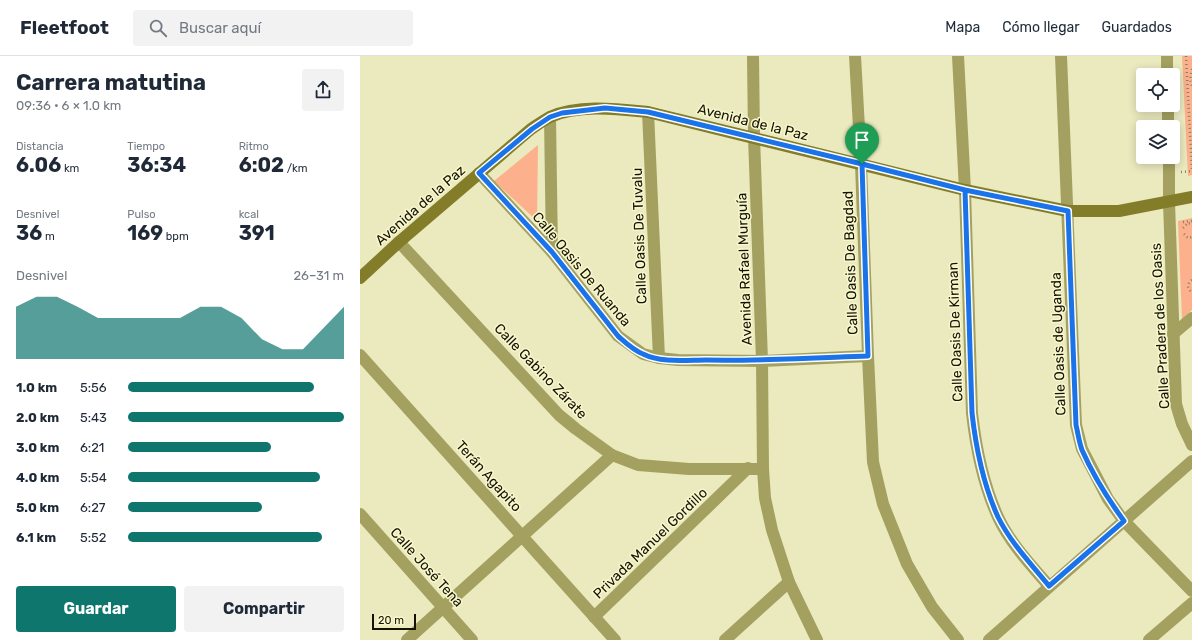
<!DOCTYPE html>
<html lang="es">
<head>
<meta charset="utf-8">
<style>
  :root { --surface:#fff; --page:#f2f2f3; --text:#1f2937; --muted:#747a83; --line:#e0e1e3; --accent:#0f766e }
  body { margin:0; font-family:Rubik,sans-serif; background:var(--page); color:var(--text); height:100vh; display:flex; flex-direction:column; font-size:15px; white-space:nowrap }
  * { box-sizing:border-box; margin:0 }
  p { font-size:13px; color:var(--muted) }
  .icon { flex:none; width:22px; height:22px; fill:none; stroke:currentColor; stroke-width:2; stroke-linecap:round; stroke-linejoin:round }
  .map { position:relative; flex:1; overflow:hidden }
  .panel { display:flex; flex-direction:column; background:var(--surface); width:360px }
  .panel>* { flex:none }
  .buttons { position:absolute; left:776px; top:12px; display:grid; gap:8px }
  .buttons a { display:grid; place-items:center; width:44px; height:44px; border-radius:4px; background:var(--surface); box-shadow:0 2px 10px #0003; font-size:20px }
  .scale { position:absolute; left:12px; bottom:10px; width:44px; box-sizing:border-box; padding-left:4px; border:2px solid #131204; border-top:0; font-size:11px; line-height:14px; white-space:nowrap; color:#131204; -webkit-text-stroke:3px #f8f7cb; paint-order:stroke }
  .pin { position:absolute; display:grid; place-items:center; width:34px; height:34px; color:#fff; margin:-41px -17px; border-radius:50% 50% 50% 0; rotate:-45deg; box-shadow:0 0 4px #0007 }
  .pin .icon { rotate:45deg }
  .round { display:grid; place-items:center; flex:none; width:42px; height:42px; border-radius:4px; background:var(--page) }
  .head { display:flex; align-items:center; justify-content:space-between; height:68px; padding:0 16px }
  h1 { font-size:22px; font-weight:700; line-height:30px }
  .metrics { display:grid; grid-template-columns:repeat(3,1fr); gap:6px; height:68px; padding:4px 16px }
  .metrics div { display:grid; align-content:center }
  .metrics b { font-size:20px; font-weight:700 }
  .metrics small { font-size:11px; font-weight:400 }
  .metrics p { font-size:11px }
  .chart { height:112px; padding:8px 16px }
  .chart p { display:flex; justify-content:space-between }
  .chart svg { width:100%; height:72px; margin-top:4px; fill:var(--accent); opacity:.7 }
  .action { display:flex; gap:8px; margin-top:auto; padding:8px 16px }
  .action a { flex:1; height:46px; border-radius:4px; background:var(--accent); color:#fff; font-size:16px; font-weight:700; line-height:46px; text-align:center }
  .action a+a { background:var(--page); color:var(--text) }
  ul { padding:0 16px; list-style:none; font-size:13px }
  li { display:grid; grid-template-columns:64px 48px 1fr; align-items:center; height:30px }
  li i { height:10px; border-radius:5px; background:var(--accent) }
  header { display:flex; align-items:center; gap:24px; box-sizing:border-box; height:56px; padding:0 20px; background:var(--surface); border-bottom:1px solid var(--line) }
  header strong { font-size:19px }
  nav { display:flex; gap:22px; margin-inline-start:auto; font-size:14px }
  .search { width:280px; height:36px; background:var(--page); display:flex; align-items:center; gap:10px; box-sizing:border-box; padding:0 14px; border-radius:4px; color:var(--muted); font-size:15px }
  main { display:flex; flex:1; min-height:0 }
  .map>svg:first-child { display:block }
  .green { fill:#fcb08c }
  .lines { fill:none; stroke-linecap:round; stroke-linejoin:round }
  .path { stroke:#848366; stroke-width:2.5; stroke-dasharray:1 3; stroke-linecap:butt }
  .minor { stroke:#a4a160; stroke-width:12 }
  .tertiary { stroke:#a4a160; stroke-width:12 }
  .secondary { stroke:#837d29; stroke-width:12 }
  .route-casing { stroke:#fff; stroke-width:8 }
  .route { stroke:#1a73e8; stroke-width:5 }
  .labels { text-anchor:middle; stroke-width:3; stroke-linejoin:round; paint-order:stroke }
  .street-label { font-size:14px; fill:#131204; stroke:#f8f7cb }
</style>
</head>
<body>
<header>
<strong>Fleetfoot</strong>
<div class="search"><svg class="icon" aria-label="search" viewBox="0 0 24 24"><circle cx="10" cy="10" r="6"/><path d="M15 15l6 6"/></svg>Buscar aquí</div>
<nav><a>Mapa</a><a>Cómo llegar</a><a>Guardados</a></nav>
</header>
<main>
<section class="panel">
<div class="head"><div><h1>Carrera matutina</h1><p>09:36 · 6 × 1.0 km</p></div><a class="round"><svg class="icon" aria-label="share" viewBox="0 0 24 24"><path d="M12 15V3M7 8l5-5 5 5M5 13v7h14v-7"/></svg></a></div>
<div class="metrics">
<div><p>Distancia</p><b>6.06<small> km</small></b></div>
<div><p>Tiempo</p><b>36:34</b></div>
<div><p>Ritmo</p><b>6:02<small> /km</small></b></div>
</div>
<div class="metrics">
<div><p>Desnivel</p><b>36<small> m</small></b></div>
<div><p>Pulso</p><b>169<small> bpm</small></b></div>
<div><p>kcal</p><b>391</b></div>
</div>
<div class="chart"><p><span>Desnivel</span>26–31 m</p>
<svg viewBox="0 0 160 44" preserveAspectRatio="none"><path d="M0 44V12L10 6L20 6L30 12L40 19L50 19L60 19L70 19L80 19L90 12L100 12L110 19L120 32L130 38L140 38L150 25L160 12V44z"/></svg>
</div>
<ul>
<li><b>1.0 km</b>5:56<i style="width:86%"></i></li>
<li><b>2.0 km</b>5:43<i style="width:100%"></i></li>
<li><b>3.0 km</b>6:21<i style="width:66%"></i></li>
<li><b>4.0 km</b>5:54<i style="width:89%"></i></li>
<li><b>5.0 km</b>6:27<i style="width:62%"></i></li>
<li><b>6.1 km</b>5:52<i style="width:90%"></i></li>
</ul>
<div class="action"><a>Guardar</a><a>Compartir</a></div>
</section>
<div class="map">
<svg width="832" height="584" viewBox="0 0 832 584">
  <rect width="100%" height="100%" fill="#ebe9be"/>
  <g class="green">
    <polygon points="822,0 832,0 832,119 828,120"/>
    <polygon points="178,89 177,165 134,125"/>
    <polygon points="832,162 832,254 822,263 818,165"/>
  </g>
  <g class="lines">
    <g class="path">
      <polyline points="826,0 832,115"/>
      <polyline points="832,13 830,24 832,30"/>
      <polyline points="821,116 832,115"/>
      <polyline points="823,166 832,165"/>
      <polyline points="823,172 828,167 832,168"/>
      <polyline points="824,178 828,182 832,181"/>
      <path d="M832,224C827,227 827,233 832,236"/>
    </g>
    <g class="minor">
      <polyline points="495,0 501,108 508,300 513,406 523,448 547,508 572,551 598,584"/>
      <path d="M598,0L605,134L612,357C616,393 623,428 638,461C650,487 671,509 689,530"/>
      <polyline points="701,0 716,369 722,393 748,443 764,465 832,535"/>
      <polyline points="288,56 299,302"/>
      <polyline points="190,61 192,196"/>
      <polyline points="119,117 192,196 258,280 283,298 299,302 318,304 402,305 508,300"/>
      <polyline points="809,146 816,348 822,368 832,389"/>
      <polyline points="39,186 199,359 216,373 252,399 278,409 329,413 403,413"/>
      <polyline points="813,278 832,262"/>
      <polyline points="0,299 255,584"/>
      <polyline points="0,458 112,584"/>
      <polyline points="234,561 388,412"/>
      <polyline points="47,584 252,399"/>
      <polyline points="365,584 429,526"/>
      <polyline points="629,584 832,405"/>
      <polyline points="789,584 832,547"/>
    </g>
    <g class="tertiary">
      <polyline points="393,0 394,81 402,305 403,413 405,442 412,474 429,526 457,584"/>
      <polyline points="807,0 807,19"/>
      <polyline points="808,49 808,71"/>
      <polyline points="809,101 809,146"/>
    </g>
    <path class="secondary" d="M0,222L39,186L171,73C177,69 184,64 190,61C218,48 258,53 288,56L605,134L708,155H759L832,141"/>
  </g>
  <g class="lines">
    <defs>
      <path id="route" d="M502,108L288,56L245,52L202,57L190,61L172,73L119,117L192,196L258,280C266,287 273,294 283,298C301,307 326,304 346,304C400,305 454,302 508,300L502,108L605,134L708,155L716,369C718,377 719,386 722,394C733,419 748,443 764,465L689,530C671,508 651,487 638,461C623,428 616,393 612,357L605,134L502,108"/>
    </defs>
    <use href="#route" class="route-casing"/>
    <use href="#route" class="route"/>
  </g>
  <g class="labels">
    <g class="street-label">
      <text transform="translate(393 66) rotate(14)" y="5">Avenida de la Paz</text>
      <text transform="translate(60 149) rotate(-41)" y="5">Avenida de la Paz</text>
      <text transform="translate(279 180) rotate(-92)" y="5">Calle Oasis De Tuvalu</text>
      <text transform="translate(490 207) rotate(-92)" y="5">Calle Oasis De Bagdad</text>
      <text transform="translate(222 213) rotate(50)" y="5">Calle Oasis De Ruanda</text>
      <text transform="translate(384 213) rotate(-92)" y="5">Avenida Rafael Murguía</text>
      <text transform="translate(800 270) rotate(-93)" y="5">Calle Pradera de los Oasis</text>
      <text transform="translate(595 276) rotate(-92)" y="5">Calle Oasis De Kirman</text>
      <text transform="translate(698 288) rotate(-92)" y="5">Calle Oasis de Uganda</text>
      <text transform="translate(181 315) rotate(46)" y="5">Calle Gabino Zárate</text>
      <text transform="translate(129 420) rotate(48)" y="5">Terán Agapito</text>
      <text transform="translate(290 487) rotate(-44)" y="5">Privada Manuel Gordillo</text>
      <text transform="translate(67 511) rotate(48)" y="5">Calle José Tena</text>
    </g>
  </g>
</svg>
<div class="buttons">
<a><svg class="icon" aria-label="locate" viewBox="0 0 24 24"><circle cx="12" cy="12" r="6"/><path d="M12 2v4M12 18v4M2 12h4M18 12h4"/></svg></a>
<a><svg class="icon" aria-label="layers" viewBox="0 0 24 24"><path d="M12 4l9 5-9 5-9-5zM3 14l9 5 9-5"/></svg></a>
</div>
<div class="scale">20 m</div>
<div class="pin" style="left:502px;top:108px;background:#1e9e55"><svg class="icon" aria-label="arrive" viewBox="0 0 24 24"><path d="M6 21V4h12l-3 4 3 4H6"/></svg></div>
</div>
</main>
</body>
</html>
